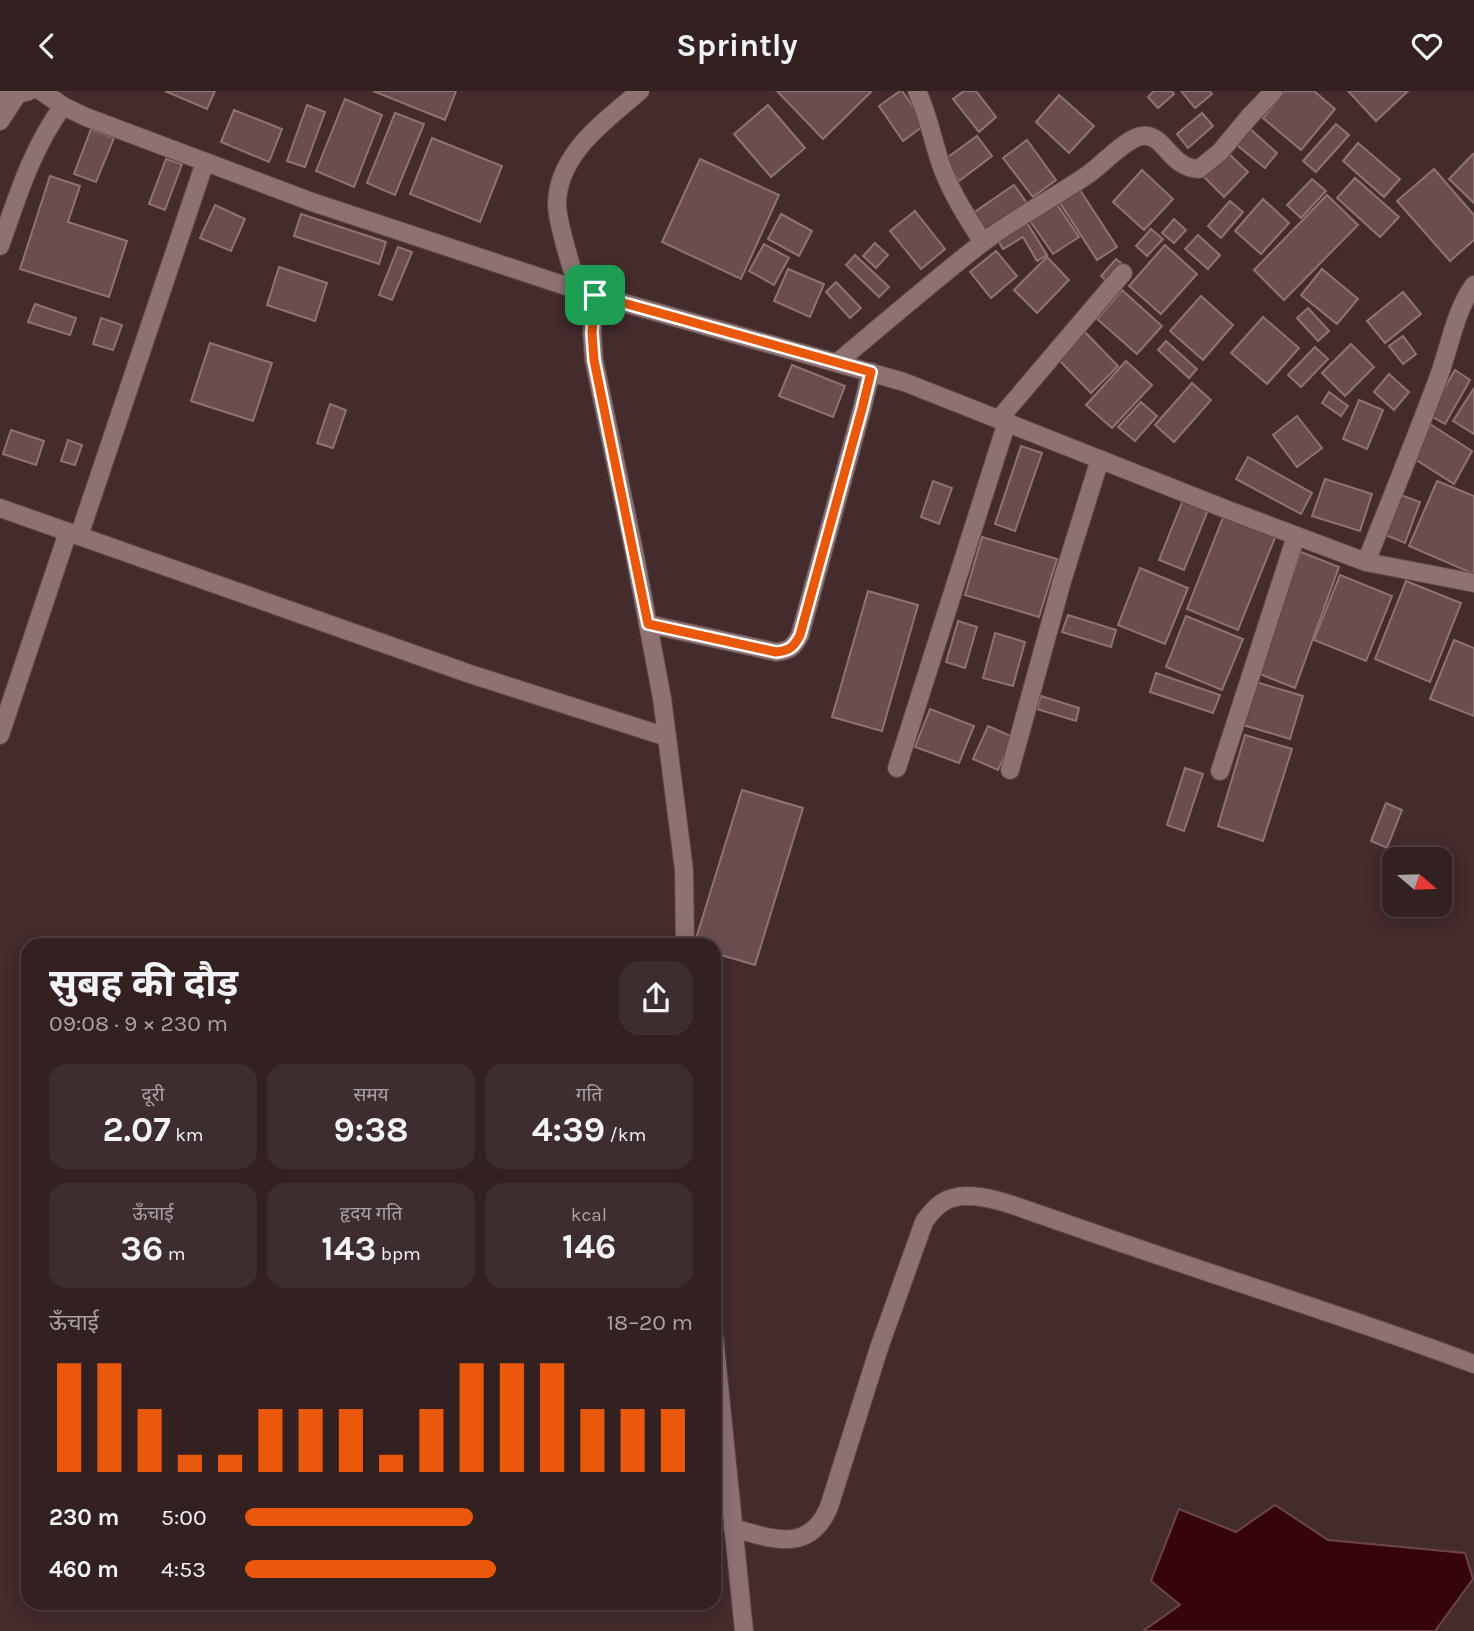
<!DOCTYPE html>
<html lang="hi">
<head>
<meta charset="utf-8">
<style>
  :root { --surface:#332021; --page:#3e2d2e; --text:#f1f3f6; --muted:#a9a3a5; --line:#4e3e3f; --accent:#ea580c }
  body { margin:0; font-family:Karla,"Noto Sans Devanagari",sans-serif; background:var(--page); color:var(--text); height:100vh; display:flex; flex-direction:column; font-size:26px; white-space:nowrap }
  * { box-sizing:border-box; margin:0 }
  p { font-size:23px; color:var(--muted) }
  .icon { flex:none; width:38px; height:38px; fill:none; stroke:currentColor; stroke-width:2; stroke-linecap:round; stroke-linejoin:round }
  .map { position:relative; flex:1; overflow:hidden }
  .details { position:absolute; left:21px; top:847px; width:700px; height:672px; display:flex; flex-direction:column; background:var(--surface); border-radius:21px; box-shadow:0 4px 18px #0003,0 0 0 2px var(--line) }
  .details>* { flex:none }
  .needle { width:46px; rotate:109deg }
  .tools { position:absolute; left:1382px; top:756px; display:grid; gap:14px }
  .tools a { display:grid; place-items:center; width:70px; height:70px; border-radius:14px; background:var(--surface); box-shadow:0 4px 18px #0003,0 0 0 2px var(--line); font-size:35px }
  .pin { position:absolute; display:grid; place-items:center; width:60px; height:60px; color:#fff; margin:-30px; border-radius:14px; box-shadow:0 4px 10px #0006 }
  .round { display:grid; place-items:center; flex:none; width:74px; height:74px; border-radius:21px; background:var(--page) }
  .head { display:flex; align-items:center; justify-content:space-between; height:119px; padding:0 28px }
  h1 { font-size:38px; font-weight:700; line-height:52px }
  .stats { display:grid; grid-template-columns:repeat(3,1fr); gap:10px; height:119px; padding:7px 28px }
  .stats div { display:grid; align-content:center; border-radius:18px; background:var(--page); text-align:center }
  .stats b { font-size:35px; font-weight:700 }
  .stats small { font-size:19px; font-weight:400 }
  .stats p { font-size:19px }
  .chart { height:196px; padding:14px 28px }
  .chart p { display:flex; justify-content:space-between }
  .chart svg { width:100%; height:126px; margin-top:7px; stroke:var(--accent); stroke-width:6 }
  ul { padding:0 28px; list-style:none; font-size:23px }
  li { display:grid; grid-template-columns:112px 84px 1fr; align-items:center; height:52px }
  li i { height:18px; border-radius:9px; background:var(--accent) }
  header { display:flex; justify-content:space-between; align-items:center; height:91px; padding:0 28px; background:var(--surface); font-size:32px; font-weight:700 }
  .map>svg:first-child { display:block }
  .water { fill:#35040c; stroke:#6c444a; stroke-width:2 }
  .building { fill:#6a4e4f; stroke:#907273; stroke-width:2 }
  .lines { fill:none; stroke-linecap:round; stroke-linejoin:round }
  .minor-casing { stroke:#5c4747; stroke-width:20 }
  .tertiary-casing { stroke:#5c4747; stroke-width:20 }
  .minor { stroke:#8e7171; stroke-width:18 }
  .tertiary { stroke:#8e7171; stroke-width:18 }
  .route-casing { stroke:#fff; stroke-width:14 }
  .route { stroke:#ea580c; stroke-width:9 }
</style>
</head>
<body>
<header><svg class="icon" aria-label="back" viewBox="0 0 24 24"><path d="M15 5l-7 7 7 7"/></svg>Sprintly<svg class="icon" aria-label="heart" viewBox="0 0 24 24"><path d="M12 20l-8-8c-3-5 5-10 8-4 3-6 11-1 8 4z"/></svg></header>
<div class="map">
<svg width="1474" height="1540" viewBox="0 0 1474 1540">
  <rect width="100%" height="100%" fill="#442b2c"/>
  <polygon class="water" points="1275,1414 1328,1449 1465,1462 1473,1488 1435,1540 1143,1540 1180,1514 1151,1490 1179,1418 1236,1441"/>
  <g class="building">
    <polygon points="165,0 215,0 207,18"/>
    <polygon points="373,0 456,0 445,29"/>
    <polygon points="777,0 870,0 871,1 823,48"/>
    <polygon points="900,0 902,0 926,33 903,50 879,15"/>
    <polygon points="964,0 976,0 996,26 979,41 953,8"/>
    <polygon points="1154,0 1172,0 1174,3 1158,17 1148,6"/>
    <polygon points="1181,0 1210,0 1212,3 1195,17"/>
    <polygon points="1285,0 1314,0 1335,18 1301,59 1263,27"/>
    <polygon points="1348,0 1408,0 1376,30"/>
    <polygon points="1059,4 1094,35 1069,62 1036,31"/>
    <polygon points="345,8 382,24 354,96 316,80"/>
    <polygon points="307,14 325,21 305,76 287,70"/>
    <polygon points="768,14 805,57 771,86 734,43"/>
    <polygon points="234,19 282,38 269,71 221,51"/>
    <polygon points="395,22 424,33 395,104 367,92"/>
    <polygon points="1202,22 1213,35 1188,57 1177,43"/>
    <polygon points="1336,33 1349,44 1316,81 1303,70"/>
    <polygon points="1247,35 1277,62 1265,77 1233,51"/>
    <polygon points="91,38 114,47 96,91 74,83"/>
    <polygon points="977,45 992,65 959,90 944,69"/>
    <polygon points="432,47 502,75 480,131 410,103"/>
    <polygon points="1027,49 1056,89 1033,106 1003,67"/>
    <polygon points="1358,52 1400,88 1384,106 1343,70"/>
    <polygon points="1226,60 1248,81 1224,106 1203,85"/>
    <polygon points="1473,63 1474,64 1474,112 1449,88"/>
    <polygon points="166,68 182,73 165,119 149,113"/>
    <polygon points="700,68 779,104 741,188 662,151"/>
    <polygon points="1434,78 1474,124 1474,149 1450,170 1397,110"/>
    <polygon points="1142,79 1173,108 1144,139 1113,111"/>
    <polygon points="50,85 80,95 68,131 127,150 109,206 20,178"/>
    <polygon points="1355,87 1399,126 1380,146 1337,107"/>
    <polygon points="1312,88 1326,100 1301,127 1287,114"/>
    <polygon points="1014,94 1027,112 985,140 973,122"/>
    <polygon points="1080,99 1117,156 1097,169 1060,112"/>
    <polygon points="1327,104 1358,134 1284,209 1254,179"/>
    <polygon points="1263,108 1289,132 1261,163 1235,140"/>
    <polygon points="1054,109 1079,146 1053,163 1028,127"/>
    <polygon points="1230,110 1243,121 1221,147 1208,135"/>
    <polygon points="215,114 245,128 231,160 200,147"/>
    <polygon points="915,120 945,158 921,178 890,140"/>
    <polygon points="301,123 386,151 379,173 294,145"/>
    <polygon points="781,123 812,140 799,165 768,148"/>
    <polygon points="1024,127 1047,164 1037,170 1023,146 1003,158 996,146"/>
    <polygon points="1174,128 1186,139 1174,152 1162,142"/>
    <polygon points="1151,138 1163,148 1147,165 1136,155"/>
    <polygon points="1198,144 1220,164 1208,178 1185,158"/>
    <polygon points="875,152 888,164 876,177 863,165"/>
    <polygon points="764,153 789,167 774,194 749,180"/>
    <polygon points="1165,154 1197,183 1161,223 1129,195"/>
    <polygon points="398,156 412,161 392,209 379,204"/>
    <polygon points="996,160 1017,185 991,207 970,181"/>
    <polygon points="855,164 889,196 879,206 846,174"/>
    <polygon points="1047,166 1069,189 1037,222 1014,199"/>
    <polygon points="1116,168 1125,175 1110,193 1101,185"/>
    <polygon points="279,176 327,192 315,230 267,214"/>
    <polygon points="788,178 824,193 810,226 774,210"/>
    <polygon points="1322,178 1358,208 1337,233 1301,204"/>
    <polygon points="836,191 861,217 850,227 826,201"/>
    <polygon points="1122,199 1162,235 1137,263 1097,228"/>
    <polygon points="1403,201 1421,223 1385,252 1367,230"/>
    <polygon points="1201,205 1233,234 1203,269 1170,240"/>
    <polygon points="35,213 76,227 70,244 28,231"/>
    <polygon points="1308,217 1329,240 1318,250 1297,227"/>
    <polygon points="1263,226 1299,257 1267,293 1231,262"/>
    <polygon points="101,227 122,234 113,259 93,253"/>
    <polygon points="1082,238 1118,275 1091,302 1055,265"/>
    <polygon points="1403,245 1416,263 1403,273 1389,255"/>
    <polygon points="1166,250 1197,278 1189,287 1158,259"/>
    <polygon points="210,252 272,272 253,330 191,310"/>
    <polygon points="1351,253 1374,276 1345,305 1322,282"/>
    <polygon points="1315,256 1328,268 1301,296 1288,284"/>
    <polygon points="1126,270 1152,294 1112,337 1086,314"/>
    <polygon points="792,274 845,295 833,326 779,305"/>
    <polygon points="1455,279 1470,289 1445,333 1429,324"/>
    <polygon points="1389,283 1409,301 1394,319 1374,301"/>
    <polygon points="1192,292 1211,309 1174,351 1155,334"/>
    <polygon points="1474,297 1474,343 1453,330"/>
    <polygon points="1329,301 1348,315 1341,325 1322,312"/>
    <polygon points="1359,309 1383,319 1367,358 1343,348"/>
    <polygon points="1141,311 1157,325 1135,350 1118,336"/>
    <polygon points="330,313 346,319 333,357 317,352"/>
    <polygon points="1297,325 1322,357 1297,376 1273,344"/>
    <polygon points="1430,333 1472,360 1454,393 1410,365"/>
    <polygon points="11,339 44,350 36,374 3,363"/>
    <polygon points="68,349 82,354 75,374 61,370"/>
    <polygon points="1021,355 1042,362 1015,440 995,433"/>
    <polygon points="1248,366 1312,402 1301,423 1236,388"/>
    <polygon points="1325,388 1372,403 1360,440 1312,425"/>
    <polygon points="933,390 952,397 939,433 921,426"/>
    <polygon points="1437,390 1474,405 1474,483 1409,455"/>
    <polygon points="1398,403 1420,411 1405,452 1383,443"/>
    <polygon points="1185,404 1210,414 1184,479 1159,469"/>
    <polygon points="1224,424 1276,444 1238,539 1187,518"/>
    <polygon points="982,446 1057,468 1039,526 965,504"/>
    <polygon points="1301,461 1339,476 1295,597 1257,582"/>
    <polygon points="1140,477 1188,497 1165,553 1118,534"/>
    <polygon points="1340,484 1392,505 1366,570 1314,549"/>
    <polygon points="1406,490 1461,512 1430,591 1375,568"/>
    <polygon points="868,500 918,514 882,640 832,626"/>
    <polygon points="1068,524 1116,539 1111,556 1062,541"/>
    <polygon points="1186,525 1243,548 1222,599 1166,576"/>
    <polygon points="958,530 977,536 965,577 946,571"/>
    <polygon points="995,542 1025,551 1013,595 983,587"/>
    <polygon points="1454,549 1474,557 1474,625 1430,608"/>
    <polygon points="1156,582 1220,604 1213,622 1150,601"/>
    <polygon points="1256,591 1303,605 1290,648 1243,634"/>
    <polygon points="1041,605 1079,617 1076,630 1037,618"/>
    <polygon points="930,618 974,635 959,672 915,656"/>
    <polygon points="988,635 1013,646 998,679 973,668"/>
    <polygon points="1245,644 1292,658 1263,750 1218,735"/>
    <polygon points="1185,677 1203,683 1184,740 1167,734"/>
    <polygon points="742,699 803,717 755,874 714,862 714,854 694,854"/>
    <polygon points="1386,712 1402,719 1387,757 1371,750"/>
  </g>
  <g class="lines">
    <defs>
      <g id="minor">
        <polyline points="41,0 63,15 86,26 312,111 578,199 904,291 1228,419 1366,471 1474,492"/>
        <path d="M917,0C929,25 933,53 943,79C953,105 968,128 983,151"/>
        <polyline points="0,30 17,4"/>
        <path d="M0,155C17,107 32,57 63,15"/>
        <path d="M578,199C572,175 558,137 557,114C557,63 605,30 640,0"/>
        <path d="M838,271C886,231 933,190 982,152C1016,126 1055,107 1090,82C1104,72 1126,47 1142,45C1165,42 1169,77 1199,78L1220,61L1250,25L1274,0"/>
        <polyline points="999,328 1123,182"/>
        <polyline points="0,417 470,583 667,646"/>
        <polyline points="79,445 205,71"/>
        <path d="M1366,471C1391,409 1416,347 1439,285C1450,255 1455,220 1474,194"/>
        <path d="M648,533L776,561C789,560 794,556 800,544L862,318L871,281"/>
        <polyline points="0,644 68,441"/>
        <polyline points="897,677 1007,331"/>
        <polyline points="1010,679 1062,490 1100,368"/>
        <polyline points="1220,680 1296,445"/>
        <path d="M733,1437C773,1448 809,1463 829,1416L879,1257L924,1131C935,1115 946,1105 967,1105C991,1105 1015,1115 1038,1123C1068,1133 1098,1144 1128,1154C1243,1194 1360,1230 1474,1273"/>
      </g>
      <g id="tertiary">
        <polyline points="0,8 29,0"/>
        <polyline points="595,204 592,242 594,269 634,460 662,607 684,779 685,854"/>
        <polyline points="714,1245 744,1540"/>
      </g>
    </defs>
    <use href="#minor" class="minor-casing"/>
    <use href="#tertiary" class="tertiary-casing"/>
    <use href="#minor" class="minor"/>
    <use href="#tertiary" class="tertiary"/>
  </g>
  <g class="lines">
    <defs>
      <path id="route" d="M595,204L871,281L862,318L800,544C794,556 789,560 776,561L648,533L594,269L592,242Z"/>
    </defs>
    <use href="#route" class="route-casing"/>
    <use href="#route" class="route"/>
  </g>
</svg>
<div class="tools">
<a><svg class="needle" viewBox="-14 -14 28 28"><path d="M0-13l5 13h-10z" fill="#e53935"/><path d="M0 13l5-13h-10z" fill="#a9a3a5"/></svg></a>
</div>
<div class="pin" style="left:595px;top:204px;background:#1e9e55"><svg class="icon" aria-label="arrive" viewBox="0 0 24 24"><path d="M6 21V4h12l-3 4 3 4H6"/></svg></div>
<section class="details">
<div class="head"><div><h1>सुबह की दौड़</h1><p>09:08 · 9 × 230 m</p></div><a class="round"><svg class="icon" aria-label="share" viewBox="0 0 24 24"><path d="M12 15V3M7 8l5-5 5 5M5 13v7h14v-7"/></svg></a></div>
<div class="stats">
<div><p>दूरी</p><b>2.07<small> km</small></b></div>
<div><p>समय</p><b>9:38</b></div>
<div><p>गति</p><b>4:39<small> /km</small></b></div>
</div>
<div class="stats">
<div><p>ऊँचाई</p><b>36<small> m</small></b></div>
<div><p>हृदय गति</p><b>143<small> bpm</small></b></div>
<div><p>kcal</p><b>146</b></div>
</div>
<div class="chart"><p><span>ऊँचाई</span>18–20 m</p>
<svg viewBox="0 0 160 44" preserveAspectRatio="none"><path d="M5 44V6M15 44V6M25 44V22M35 44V38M45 44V38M55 44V22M65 44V22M75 44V22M85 44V38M95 44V22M105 44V6M115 44V6M125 44V6M135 44V22M145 44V22M155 44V22"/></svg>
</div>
<ul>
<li><b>230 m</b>5:00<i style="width:51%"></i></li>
<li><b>460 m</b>4:53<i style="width:56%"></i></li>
</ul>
</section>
</div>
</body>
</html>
